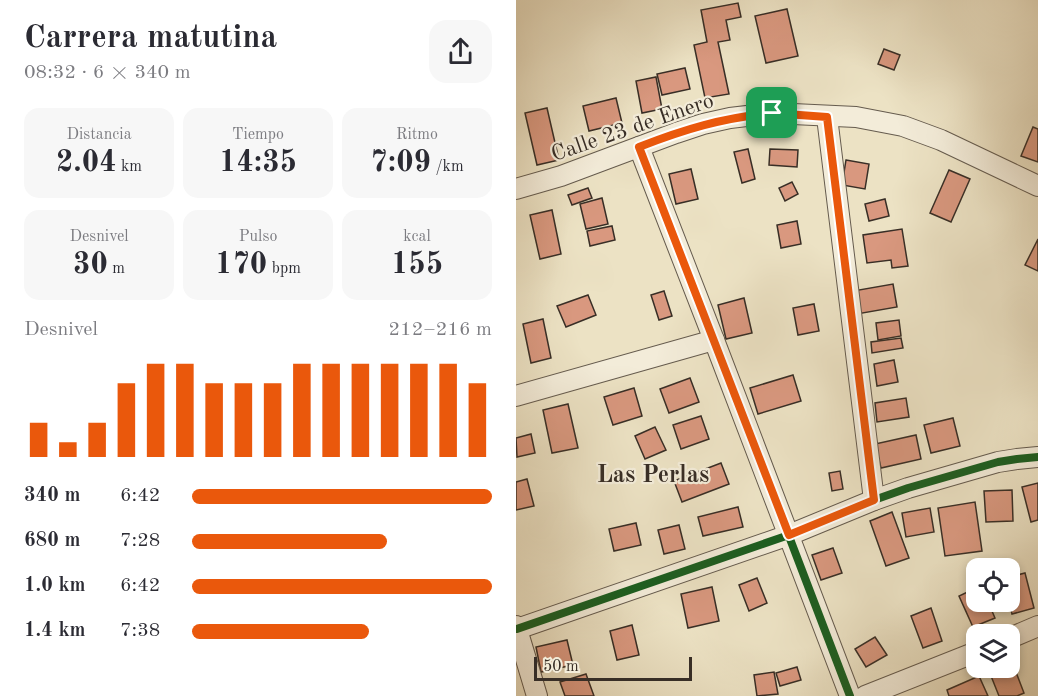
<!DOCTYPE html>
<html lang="es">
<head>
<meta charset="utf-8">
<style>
  :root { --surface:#fff; --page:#f7f7f7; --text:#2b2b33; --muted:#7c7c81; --accent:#ea580c }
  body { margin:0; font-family:"Old Standard TT",serif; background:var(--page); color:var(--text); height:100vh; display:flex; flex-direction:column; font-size:22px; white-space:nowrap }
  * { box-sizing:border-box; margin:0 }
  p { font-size:20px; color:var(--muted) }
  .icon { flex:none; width:33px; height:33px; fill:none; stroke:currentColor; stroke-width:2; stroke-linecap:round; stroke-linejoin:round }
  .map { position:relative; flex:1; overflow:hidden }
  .details { display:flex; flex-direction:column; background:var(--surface); width:516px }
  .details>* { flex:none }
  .controls { position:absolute; left:450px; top:558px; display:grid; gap:12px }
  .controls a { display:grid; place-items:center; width:54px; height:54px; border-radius:12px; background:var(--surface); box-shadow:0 3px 9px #0003; font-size:30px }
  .scale { position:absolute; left:18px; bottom:15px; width:158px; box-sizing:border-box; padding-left:6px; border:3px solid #382e26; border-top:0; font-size:16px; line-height:21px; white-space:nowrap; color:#382e26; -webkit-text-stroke:4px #f3ecd9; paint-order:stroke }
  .pin { position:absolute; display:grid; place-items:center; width:51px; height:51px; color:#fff; margin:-26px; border-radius:12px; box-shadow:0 3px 9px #0006 }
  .round { display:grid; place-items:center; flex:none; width:63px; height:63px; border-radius:18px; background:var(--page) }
  .headline { display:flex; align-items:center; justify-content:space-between; height:102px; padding:0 24px }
  h1 { font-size:33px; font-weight:700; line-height:45px }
  .figures { display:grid; grid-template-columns:repeat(3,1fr); gap:9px; height:102px; padding:6px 24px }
  .figures div { display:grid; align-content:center; border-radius:15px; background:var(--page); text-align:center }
  .figures b { font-size:30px; font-weight:700 }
  .figures small { font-size:16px; font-weight:400 }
  .figures p { font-size:16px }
  .chart { height:168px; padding:12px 24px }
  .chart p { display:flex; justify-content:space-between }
  .chart svg { width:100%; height:108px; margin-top:6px; stroke:var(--accent); stroke-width:6 }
  ul { padding:0 24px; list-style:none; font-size:20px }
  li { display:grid; grid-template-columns:96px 72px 1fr; align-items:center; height:45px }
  li i { height:15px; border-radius:8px; background:var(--accent) }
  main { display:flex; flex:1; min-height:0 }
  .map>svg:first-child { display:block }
  .building { fill:#d9987f; stroke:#382e26; stroke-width:1.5 }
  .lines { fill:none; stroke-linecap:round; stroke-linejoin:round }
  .street-casing { stroke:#655b4e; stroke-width:22 }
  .street { stroke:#f3ecd9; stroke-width:20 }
  .cycleway-casing { stroke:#f3ecd9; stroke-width:11 }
  .cycleway { stroke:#1b5e20; stroke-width:8 }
  .route-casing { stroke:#fff; stroke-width:12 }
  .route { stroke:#ea580c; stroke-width:8 }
  .labels { text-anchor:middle; stroke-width:4.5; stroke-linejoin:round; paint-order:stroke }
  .street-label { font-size:22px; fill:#382e26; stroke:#f3ecd9 }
  .neighbourhood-label { font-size:24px; font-weight:bold; fill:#382e26; stroke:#f3ecd9 }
</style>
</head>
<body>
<main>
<section class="details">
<div class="headline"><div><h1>Carrera matutina</h1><p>08:32 · 6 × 340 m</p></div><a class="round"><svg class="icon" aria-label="share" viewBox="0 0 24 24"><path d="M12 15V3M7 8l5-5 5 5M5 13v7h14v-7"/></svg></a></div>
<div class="figures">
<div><p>Distancia</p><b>2.04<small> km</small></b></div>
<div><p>Tiempo</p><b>14:35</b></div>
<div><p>Ritmo</p><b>7:09<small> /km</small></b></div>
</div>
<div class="figures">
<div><p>Desnivel</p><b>30<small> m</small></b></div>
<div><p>Pulso</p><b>170<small> bpm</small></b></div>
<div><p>kcal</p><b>155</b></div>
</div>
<div class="chart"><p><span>Desnivel</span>212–216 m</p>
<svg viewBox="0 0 160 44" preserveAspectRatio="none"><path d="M5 44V30M15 44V38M25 44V30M35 44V14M45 44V6M55 44V6M65 44V14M75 44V14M85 44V14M95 44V6M105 44V6M115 44V6M125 44V6M135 44V6M145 44V6M155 44V14"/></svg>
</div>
<ul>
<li><b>340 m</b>6:42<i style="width:100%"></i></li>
<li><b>680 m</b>7:28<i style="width:65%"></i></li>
<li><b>1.0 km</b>6:42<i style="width:100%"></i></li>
<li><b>1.4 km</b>7:38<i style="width:59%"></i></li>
</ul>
</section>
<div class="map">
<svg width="522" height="696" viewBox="0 0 522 696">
  <rect width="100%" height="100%" fill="#ece2c4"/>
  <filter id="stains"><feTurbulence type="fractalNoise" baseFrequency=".00333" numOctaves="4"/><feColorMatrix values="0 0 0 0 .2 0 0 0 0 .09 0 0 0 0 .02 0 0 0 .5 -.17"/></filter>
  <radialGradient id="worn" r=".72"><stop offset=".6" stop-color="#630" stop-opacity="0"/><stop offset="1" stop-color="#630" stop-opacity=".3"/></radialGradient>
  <g class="building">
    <polygon points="222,3 225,17 210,20 214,40 202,42 213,94 189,98 178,45 191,42 185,10"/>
    <polygon points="271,9 282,56 250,63 239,16"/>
    <polygon points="368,49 384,55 378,70 362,64"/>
    <polygon points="169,68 174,89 146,95 141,74"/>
    <polygon points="140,77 146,109 126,113 120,81"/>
    <polygon points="100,98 106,123 73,131 67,106"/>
    <polygon points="31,108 43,160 21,165 9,113"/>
    <polygon points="517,127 522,129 522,162 505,156"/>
    <polygon points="232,149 239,179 226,183 218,152"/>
    <polygon points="254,149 282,150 281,167 253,165"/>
    <polygon points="330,160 353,164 349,189 326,185"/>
    <polygon points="175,169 182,199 160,204 153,174"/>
    <polygon points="433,170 454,179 435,222 414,213"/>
    <polygon points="276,182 282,194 269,201 263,188"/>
    <polygon points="72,188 76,198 56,205 52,195"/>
    <polygon points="86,198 92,224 70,229 64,204"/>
    <polygon points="369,199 373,216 353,221 349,204"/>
    <polygon points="36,210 45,254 24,259 14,215"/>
    <polygon points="281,221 285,244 265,248 261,225"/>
    <polygon points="96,226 99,240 74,246 71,231"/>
    <polygon points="386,229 392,266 376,268 375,260 351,263 347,235"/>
    <polygon points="522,239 522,271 509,265"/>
    <polygon points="377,284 381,307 341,314 337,291"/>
    <polygon points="148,291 156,316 143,320 135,295"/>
    <polygon points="72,295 80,315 50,327 41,306"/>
    <polygon points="228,298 236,333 210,339 202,305"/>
    <polygon points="298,304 303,331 282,335 277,308"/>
    <polygon points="27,319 35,358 15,363 7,324"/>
    <polygon points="383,320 385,336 362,340 360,323"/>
    <polygon points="385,338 387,348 356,353 355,342"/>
    <polygon points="378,360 382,382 361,386 358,364"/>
    <polygon points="277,375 285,401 242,414 234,388"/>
    <polygon points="174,378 183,402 153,413 144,389"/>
    <polygon points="118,388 126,416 97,425 88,397"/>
    <polygon points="390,398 393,417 361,422 359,403"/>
    <polygon points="52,404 62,448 36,453 27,410"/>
    <polygon points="185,416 193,439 165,449 157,425"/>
    <polygon points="437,418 444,446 415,453 408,425"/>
    <polygon points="139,427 150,450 129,459 119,436"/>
    <polygon points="15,434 19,453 1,457 0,438"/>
    <polygon points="400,435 405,459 365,468 359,444"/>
    <polygon points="205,463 213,484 166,502 158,481"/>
    <polygon points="324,471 327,489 316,491 313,473"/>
    <polygon points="11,479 18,506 0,510 0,482"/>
    <polygon points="522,483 522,520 515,522 506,487"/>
    <polygon points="496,490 497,521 470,522 468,491"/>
    <polygon points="459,502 466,551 429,556 422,508"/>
    <polygon points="222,507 227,527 187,536 182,517"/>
    <polygon points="414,508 418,532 390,537 386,513"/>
    <polygon points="376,512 393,558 370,566 354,521"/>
    <polygon points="120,523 125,545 98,551 93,529"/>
    <polygon points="163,525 169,549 148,554 142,530"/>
    <polygon points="317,548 326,573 305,580 296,555"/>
    <polygon points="509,573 518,608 496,614 493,602 494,577"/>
    <polygon points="241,578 251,603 233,611 223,585"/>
    <polygon points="196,587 203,621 172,628 165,594"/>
    <polygon points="460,588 460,602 472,602 479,618 457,627 443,596"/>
    <polygon points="415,608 426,641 407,648 395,616"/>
    <polygon points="116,625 123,655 101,660 94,631"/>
    <polygon points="359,637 371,655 350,667 339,649"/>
    <polygon points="51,640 57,665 25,672 20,647"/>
    <polygon points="281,667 285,680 264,686 260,673"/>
    <polygon points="498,667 508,693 501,696 483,696 475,676"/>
    <polygon points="258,672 262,694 241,696 238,675"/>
    <polygon points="70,674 78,696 49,696 44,682"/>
    <polygon points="463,676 472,696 433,696 431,690"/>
  </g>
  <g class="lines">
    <defs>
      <g id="street">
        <polyline points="311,117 358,500"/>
        <polyline points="123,147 198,340 334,696"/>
        <polyline points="0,189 45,176 160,133 187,124 214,118 256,113 340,117 387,126 425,140 522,186"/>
        <polyline points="0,396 198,340"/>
        <polyline points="0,626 21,696"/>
        <polyline points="1,629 273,535 358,500 392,488 482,462 501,459 522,457"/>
        <polyline points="494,638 522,626"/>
        <polyline points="349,696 460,652"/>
      </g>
    </defs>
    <use href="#street" class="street-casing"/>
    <use href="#street" class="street"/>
    <defs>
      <g id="cycleway">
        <polyline points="123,147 198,340 334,696"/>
        <polyline points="1,629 273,535 358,500 392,488 482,462 501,459 522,457"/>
      </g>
    </defs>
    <use href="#cycleway" class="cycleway-casing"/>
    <use href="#cycleway" class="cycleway"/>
  </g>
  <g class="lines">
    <defs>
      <path id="route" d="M256,113L311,117L358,500L273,535L123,147C169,129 206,118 256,113Z"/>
    </defs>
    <use href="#route" class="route-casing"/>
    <use href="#route" class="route"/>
  </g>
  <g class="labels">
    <g class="street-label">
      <text transform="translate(116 126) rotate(-19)" y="8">Calle 23 de Enero</text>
    </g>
    <g class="neighbourhood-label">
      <text x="137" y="482">Las Perlas</text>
    </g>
  </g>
  <rect width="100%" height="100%" filter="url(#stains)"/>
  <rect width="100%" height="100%" fill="url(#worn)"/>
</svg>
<div class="controls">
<a><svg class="icon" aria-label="locate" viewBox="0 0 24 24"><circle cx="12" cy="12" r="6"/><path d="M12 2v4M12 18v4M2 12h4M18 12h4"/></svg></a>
<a><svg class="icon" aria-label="layers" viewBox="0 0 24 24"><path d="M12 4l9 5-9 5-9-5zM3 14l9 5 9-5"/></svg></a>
</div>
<div class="scale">50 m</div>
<div class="pin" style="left:256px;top:113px;background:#1e9e55"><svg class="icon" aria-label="arrive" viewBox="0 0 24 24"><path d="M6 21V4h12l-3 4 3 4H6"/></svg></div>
</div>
</main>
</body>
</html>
